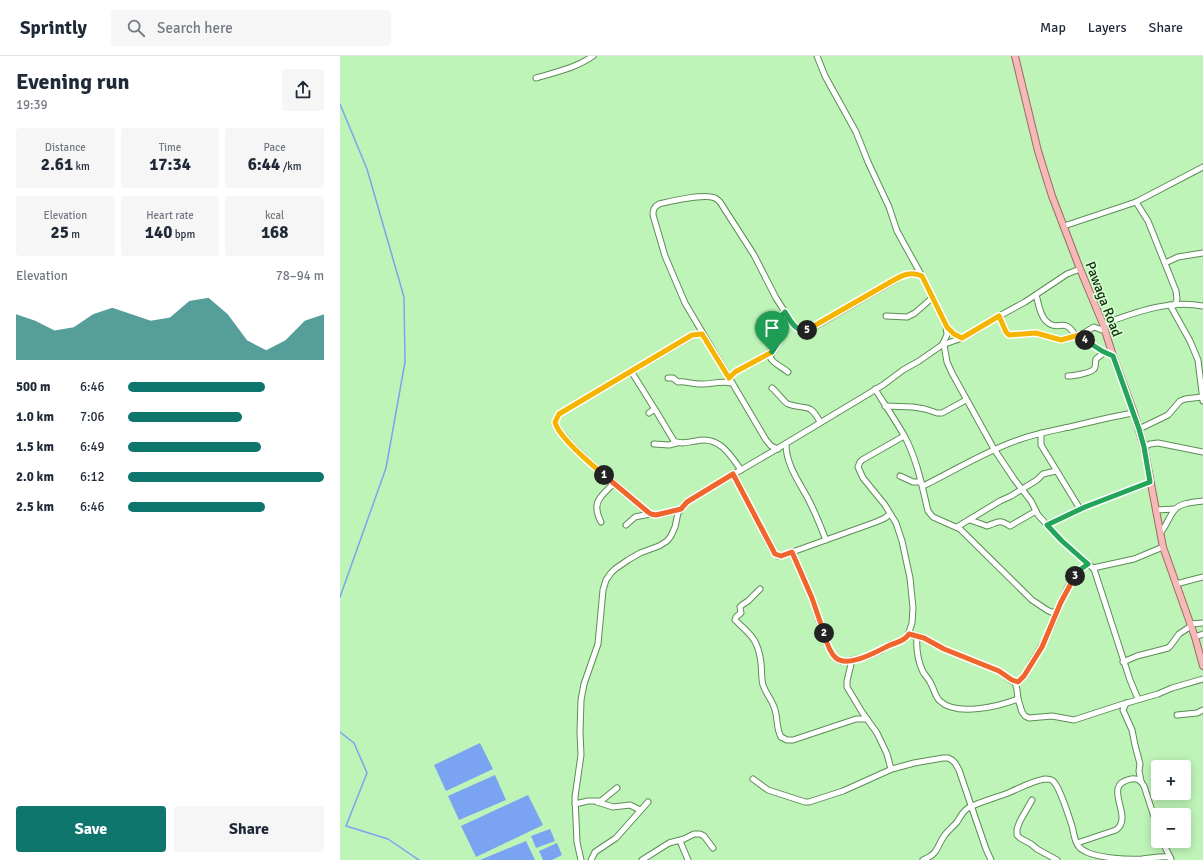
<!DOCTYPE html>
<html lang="en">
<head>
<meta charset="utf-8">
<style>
  :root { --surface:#fff; --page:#f6f6f7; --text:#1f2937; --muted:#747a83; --line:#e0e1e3; --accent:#0f766e }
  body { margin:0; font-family:Signika,sans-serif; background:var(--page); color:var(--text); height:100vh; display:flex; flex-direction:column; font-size:15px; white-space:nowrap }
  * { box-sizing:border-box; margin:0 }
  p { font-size:13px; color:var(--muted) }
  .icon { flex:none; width:22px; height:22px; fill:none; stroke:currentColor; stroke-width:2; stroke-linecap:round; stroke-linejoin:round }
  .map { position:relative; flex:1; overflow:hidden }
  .drawer { display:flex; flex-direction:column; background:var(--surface); width:340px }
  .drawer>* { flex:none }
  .fabs { position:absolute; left:811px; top:704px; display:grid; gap:8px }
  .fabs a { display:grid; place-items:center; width:40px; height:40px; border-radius:4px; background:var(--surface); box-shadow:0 2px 10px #0003; font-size:20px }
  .pin { position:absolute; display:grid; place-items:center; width:34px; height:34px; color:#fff; margin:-41px -17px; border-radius:50% 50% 50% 0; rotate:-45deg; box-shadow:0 0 4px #0007 }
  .pin .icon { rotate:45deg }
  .km { position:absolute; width:20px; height:20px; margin:-10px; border-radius:50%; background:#222; color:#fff; font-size:11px; line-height:20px; text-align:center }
  .round { display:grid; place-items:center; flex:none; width:42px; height:42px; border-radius:4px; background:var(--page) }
  .overview { display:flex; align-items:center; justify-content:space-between; height:68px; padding:0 16px }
  h1 { font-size:22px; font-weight:700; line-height:30px }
  .stats { display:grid; grid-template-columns:repeat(3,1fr); gap:6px; height:68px; padding:4px 16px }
  .stats div { display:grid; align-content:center; border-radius:4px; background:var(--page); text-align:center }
  .stats b { font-size:17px; font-weight:700 }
  .stats small { font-size:11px; font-weight:400 }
  .stats p { font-size:11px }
  .chart { height:112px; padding:8px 16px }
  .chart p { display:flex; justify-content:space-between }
  .chart svg { width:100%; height:72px; margin-top:4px; fill:var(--accent); opacity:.7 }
  .action { display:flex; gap:8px; margin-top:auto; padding:8px 16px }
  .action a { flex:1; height:46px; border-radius:4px; background:var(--accent); color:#fff; font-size:16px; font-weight:700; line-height:46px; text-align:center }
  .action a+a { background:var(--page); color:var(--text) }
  ul { padding:0 16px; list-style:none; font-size:13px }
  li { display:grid; grid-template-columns:64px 48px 1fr; align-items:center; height:30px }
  li i { height:10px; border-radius:5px; background:var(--accent) }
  header { display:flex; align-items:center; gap:24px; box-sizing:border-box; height:56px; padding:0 20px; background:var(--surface); border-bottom:1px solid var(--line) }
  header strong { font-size:19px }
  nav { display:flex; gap:22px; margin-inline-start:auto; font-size:14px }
  .search { width:280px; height:36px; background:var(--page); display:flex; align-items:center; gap:10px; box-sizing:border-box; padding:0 14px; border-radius:4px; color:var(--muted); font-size:15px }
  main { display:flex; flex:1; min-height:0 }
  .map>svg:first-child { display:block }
  .water { fill:#7aa4f2 }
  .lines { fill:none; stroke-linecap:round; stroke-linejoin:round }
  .stream { stroke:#7aa4f2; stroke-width:1.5 }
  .minor-casing { stroke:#5c8d56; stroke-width:7 }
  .major-casing { stroke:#a1685f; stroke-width:8 }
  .minor { stroke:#fff; stroke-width:5 }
  .major { stroke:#f4b9b8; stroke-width:6 }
  .split-1-casing { stroke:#fff; stroke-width:8 }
  .split-2-casing { stroke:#fff; stroke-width:8 }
  .split-3-casing { stroke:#fff; stroke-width:8 }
  .split-4-casing { stroke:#fff; stroke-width:8 }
  .split-5-casing { stroke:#fff; stroke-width:8 }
  .split-6-casing { stroke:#fff; stroke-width:8 }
  .split-1 { stroke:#f5b400; stroke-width:5 }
  .split-2 { stroke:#f0652b; stroke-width:5 }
  .split-3 { stroke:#f0652b; stroke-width:5 }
  .split-4 { stroke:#22a559; stroke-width:5 }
  .split-5 { stroke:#f5b400; stroke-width:5 }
  .split-6 { stroke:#22a559; stroke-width:5 }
  .labels { text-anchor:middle; stroke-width:3.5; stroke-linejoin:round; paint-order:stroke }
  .street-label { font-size:14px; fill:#142812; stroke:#d4ffce }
</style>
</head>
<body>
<header>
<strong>Sprintly</strong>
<div class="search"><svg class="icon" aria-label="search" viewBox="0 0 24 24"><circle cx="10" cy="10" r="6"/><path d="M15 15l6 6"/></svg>Search here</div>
<nav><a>Map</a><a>Layers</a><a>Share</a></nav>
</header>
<main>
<section class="drawer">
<div class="overview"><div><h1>Evening run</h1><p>19:39</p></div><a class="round"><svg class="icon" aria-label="share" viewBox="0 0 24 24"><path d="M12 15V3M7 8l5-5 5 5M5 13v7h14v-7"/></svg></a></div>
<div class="stats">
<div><p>Distance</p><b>2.61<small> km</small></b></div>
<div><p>Time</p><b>17:34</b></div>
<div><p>Pace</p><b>6:44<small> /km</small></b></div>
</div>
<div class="stats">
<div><p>Elevation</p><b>25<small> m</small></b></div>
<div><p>Heart rate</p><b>140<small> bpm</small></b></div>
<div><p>kcal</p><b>168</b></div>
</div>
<div class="chart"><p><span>Elevation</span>78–94 m</p>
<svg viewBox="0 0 160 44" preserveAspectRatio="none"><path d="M0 44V16L10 20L20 26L30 24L40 16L50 12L60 16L70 20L80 18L90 8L100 6L110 16L120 32L130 38L140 32L150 20L160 16V44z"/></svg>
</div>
<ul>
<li><b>500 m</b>6:46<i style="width:70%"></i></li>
<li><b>1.0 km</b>7:06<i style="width:58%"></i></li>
<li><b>1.5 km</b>6:49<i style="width:68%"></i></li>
<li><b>2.0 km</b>6:12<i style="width:100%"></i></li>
<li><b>2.5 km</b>6:46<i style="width:70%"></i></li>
</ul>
<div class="action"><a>Save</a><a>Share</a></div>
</section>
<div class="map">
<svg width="863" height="804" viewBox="0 0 863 804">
  <rect width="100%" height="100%" fill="#bff4b8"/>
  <g class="water">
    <polygon points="140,687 153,713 106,735 94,709"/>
    <polygon points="155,719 166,744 119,764 108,740"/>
    <polygon points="188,739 203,769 136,801 121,770"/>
    <polygon points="210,773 215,785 196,792 191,780"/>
    <polygon points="186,785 195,804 140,804"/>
    <polygon points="217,787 222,799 212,804 203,804 199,795"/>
  </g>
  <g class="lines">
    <g class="stream">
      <polyline points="0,48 27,113 64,241 65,306 46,412 0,541"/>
      <polyline points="0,676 14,687 27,717 6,770 48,783 79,804"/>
    </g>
    <defs>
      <g id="minor">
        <polyline points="477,0 485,20 516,76 528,106 549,151 557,175 583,222 606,269 607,279 602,289"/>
        <path d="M196,22C216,16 236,12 253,0"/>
        <polyline points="796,146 808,165 836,235 837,243 835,249"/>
        <polyline points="724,170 796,146 863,111"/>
        <polyline points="825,207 838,201 863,197"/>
        <path d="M696,239C699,248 699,258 706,265C718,277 724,260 735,279"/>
        <polyline points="830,249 850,285 858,304 863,345"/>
        <path d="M445,257L441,260L440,263L443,273V277L430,301C432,307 442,311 448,316"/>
        <polyline points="546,260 567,261 575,257 592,242"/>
        <polyline points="659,260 666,276 669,279 696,277 721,284 742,278 754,271 765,275"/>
        <path d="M763,268C794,257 829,243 863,250"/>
        <polyline points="607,271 614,278 622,282"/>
        <polyline points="739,279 762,295 773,300"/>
        <polyline points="604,289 607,306 612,317 654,393 674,423 691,445 698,459 722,485 754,513 790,624 798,643"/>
        <polyline points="291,315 316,355"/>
        <path d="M728,320C733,320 751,317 754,313C756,311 755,306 756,303L765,296"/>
        <path d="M328,322H333L338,326C345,325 352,328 360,328C372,329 378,324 392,327"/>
        <polyline points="389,322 395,316 431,296"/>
        <path d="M432,332C436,335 445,347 448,348C466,355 469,345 480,366"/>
        <path d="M535,333C545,349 556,365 565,381C577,404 582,430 588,455L593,461L620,473L692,544L707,554L711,556H717"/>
        <polyline points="545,350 573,351 585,353 597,357 602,357 626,344"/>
        <path d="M309,357L313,354L316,355L334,385C341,389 348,386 356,385C378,379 390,398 401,414"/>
        <polyline points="799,373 828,359 840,345 845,343 862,341"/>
        <polyline points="701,377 701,389 740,453"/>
        <polyline points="314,388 329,389 337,387"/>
        <path d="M446,388C446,407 457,423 466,439C474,453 480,469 486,484"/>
        <polyline points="804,391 810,388 818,387 863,396"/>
        <path d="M438,393L431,390L426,384L345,247L325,200L313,159C313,153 314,151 319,148C332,145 363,137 375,142C377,143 378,144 380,146L414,199L436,242L452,267L457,272L461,274H469L564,219L575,217L582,220"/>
        <polyline points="393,418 434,497 438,500 444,499 536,466 545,462 550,458"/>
        <polyline points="560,420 573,426 581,426"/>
        <path d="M583,430C614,415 645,395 678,384C697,377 716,374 734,370C754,365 774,360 794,357"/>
        <path d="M341,453C331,455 317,462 308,457C297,447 286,437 275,428C261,416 219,382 215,366L219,358L353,279L362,278"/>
        <polyline points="816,454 835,453"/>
        <path d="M630,464L647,470C659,466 658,463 670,470L696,455"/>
        <path d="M261,466C259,462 257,457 257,453C255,443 268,434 274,427"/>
        <polyline points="286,469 295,461 310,458"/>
        <polyline points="707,469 745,451 810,426"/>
        <polyline points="617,471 660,445 671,440 697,424 703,418 716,415"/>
        <path d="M821,476C826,470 828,463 833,456C838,447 853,446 863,445"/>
        <polyline points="452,496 472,542 486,586 491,596 496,602 501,605 507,605 526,601 542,594 549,589 561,585 565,583 568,579 572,567 573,552 570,522 562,485 556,467 545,449 523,422 518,411 520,406 522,404 564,380"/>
        <polyline points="753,512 794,503 823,491"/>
        <polyline points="836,528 863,521"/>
        <path d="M420,533L408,545L402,549L400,551L401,557L396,561L395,564C411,579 418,583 421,607C422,614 421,622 423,629C426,638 433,645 435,654C438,663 436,672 441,681L447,684H453L516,663H527"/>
        <polyline points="850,568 863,567"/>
        <path d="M569,578L584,582L604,593L659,615L672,625L678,626C685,622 688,613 692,606C699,595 706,583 711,571C720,550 728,520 748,508"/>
        <path d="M577,580C576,592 578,605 583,616C585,619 588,622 590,626C594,632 595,641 600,645C617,661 659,650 678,643"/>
        <polyline points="855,581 863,578"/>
        <polyline points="512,604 507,625 507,631 522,656 537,677 547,698 551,713"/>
        <polyline points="783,606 797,600 828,592 831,589 839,578 851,570"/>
        <polyline points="675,626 677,634 678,643 682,656 685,660 689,662 712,660 734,664 780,649 818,638 832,632 863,623"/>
        <polyline points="786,647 783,654 792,674 795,689 800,708 799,715 801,725"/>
        <polyline points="837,659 857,657 863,654"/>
        <polyline points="413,723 428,734 465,746 469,746 503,735 552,713 574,707 603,702 608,702 612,704 615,707 619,714 634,758 646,793 651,804"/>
        <polyline points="692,744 680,765 677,773 677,779 680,782 691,788 697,793 717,804"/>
        <polyline points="257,746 273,751 290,749 300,754"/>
        <polyline points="235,748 248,745 261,745 277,732"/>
        <polyline points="340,785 348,804"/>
        <polyline points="822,785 831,803"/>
        <path d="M737,787L776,774C795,760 760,729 791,723C798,722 801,725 804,730L818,773"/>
        <polyline points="241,804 237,786 235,741 241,699 240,676 241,644 244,628 258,588 263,534 266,524 271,517 275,513 288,504 300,497 319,490 327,485 331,480 335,471 338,457 347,446 363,436 430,397 543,329 563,314 579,305 602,289 622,282 635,275 650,265 685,246 727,218 740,213"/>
        <polyline points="251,804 255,796 276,782 308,746"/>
        <polyline points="302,804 329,787 344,783 354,778 360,778 364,780 373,792"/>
        <path d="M583,804C599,797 596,792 604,780C608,774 613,771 617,766C621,760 623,754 630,751C642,745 655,742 668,737C680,732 692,725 705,723C708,723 711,723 713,725C720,731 729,761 732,770C734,778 735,790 743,794C754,802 789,804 802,803C812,802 820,800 830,801"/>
      </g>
      <polyline id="major" points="675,0 698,95 712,140 740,213 763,268 773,300 794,357 804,391 823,491 855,581 863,610"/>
    </defs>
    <use href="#minor" class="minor-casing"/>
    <use href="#major" class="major-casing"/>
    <use href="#minor" class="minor"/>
    <use href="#major" class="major"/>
  </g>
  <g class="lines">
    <defs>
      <path id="split-1" d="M264,419C252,409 218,381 215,366L219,358L352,279L362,278L389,322L395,316L432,296"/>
      <polyline id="split-2" points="264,419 308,456 311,458 316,459 341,453 347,446 393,418 435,498 441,500 452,496 472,542 484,577"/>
      <path id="split-3" d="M484,577C486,585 489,596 496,602C508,612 536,596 548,590C556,586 564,586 569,578L584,582L604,593L659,615L672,624L678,626L684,620L702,591L721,546L735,520"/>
      <polyline id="split-4" points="735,520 741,513 748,508 722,485 707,469 745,451 810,426 804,391 799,373 773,300 762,295 745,284"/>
      <path id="split-5" d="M467,274L554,224C563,219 571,215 582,220L607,271L614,278L622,282L659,260L666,276L669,279L696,277L721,284L739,279L745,284"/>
      <path id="split-6" d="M432,296L444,277L443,273L440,263L441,260L445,256C451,265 455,276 467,274"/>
    </defs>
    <use href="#split-1" class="split-1-casing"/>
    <use href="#split-2" class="split-2-casing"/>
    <use href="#split-3" class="split-3-casing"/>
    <use href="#split-4" class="split-4-casing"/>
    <use href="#split-5" class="split-5-casing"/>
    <use href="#split-6" class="split-6-casing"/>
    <use href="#split-1" class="split-1"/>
    <use href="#split-2" class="split-2"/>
    <use href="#split-3" class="split-3"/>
    <use href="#split-4" class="split-4"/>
    <use href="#split-5" class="split-5"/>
    <use href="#split-6" class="split-6"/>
  </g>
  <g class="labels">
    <g class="street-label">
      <text transform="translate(764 243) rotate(69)" y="5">Pawaga Road</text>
    </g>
  </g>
</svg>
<div class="fabs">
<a>+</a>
<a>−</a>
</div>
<div class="pin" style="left:432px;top:296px;background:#1e9e55"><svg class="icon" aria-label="arrive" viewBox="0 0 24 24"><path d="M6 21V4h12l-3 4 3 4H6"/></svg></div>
<b class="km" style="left:264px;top:419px">1</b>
<b class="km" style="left:484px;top:577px">2</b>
<b class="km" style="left:735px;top:520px">3</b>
<b class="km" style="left:745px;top:284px">4</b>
<b class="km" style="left:467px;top:274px">5</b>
</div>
</main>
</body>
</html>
